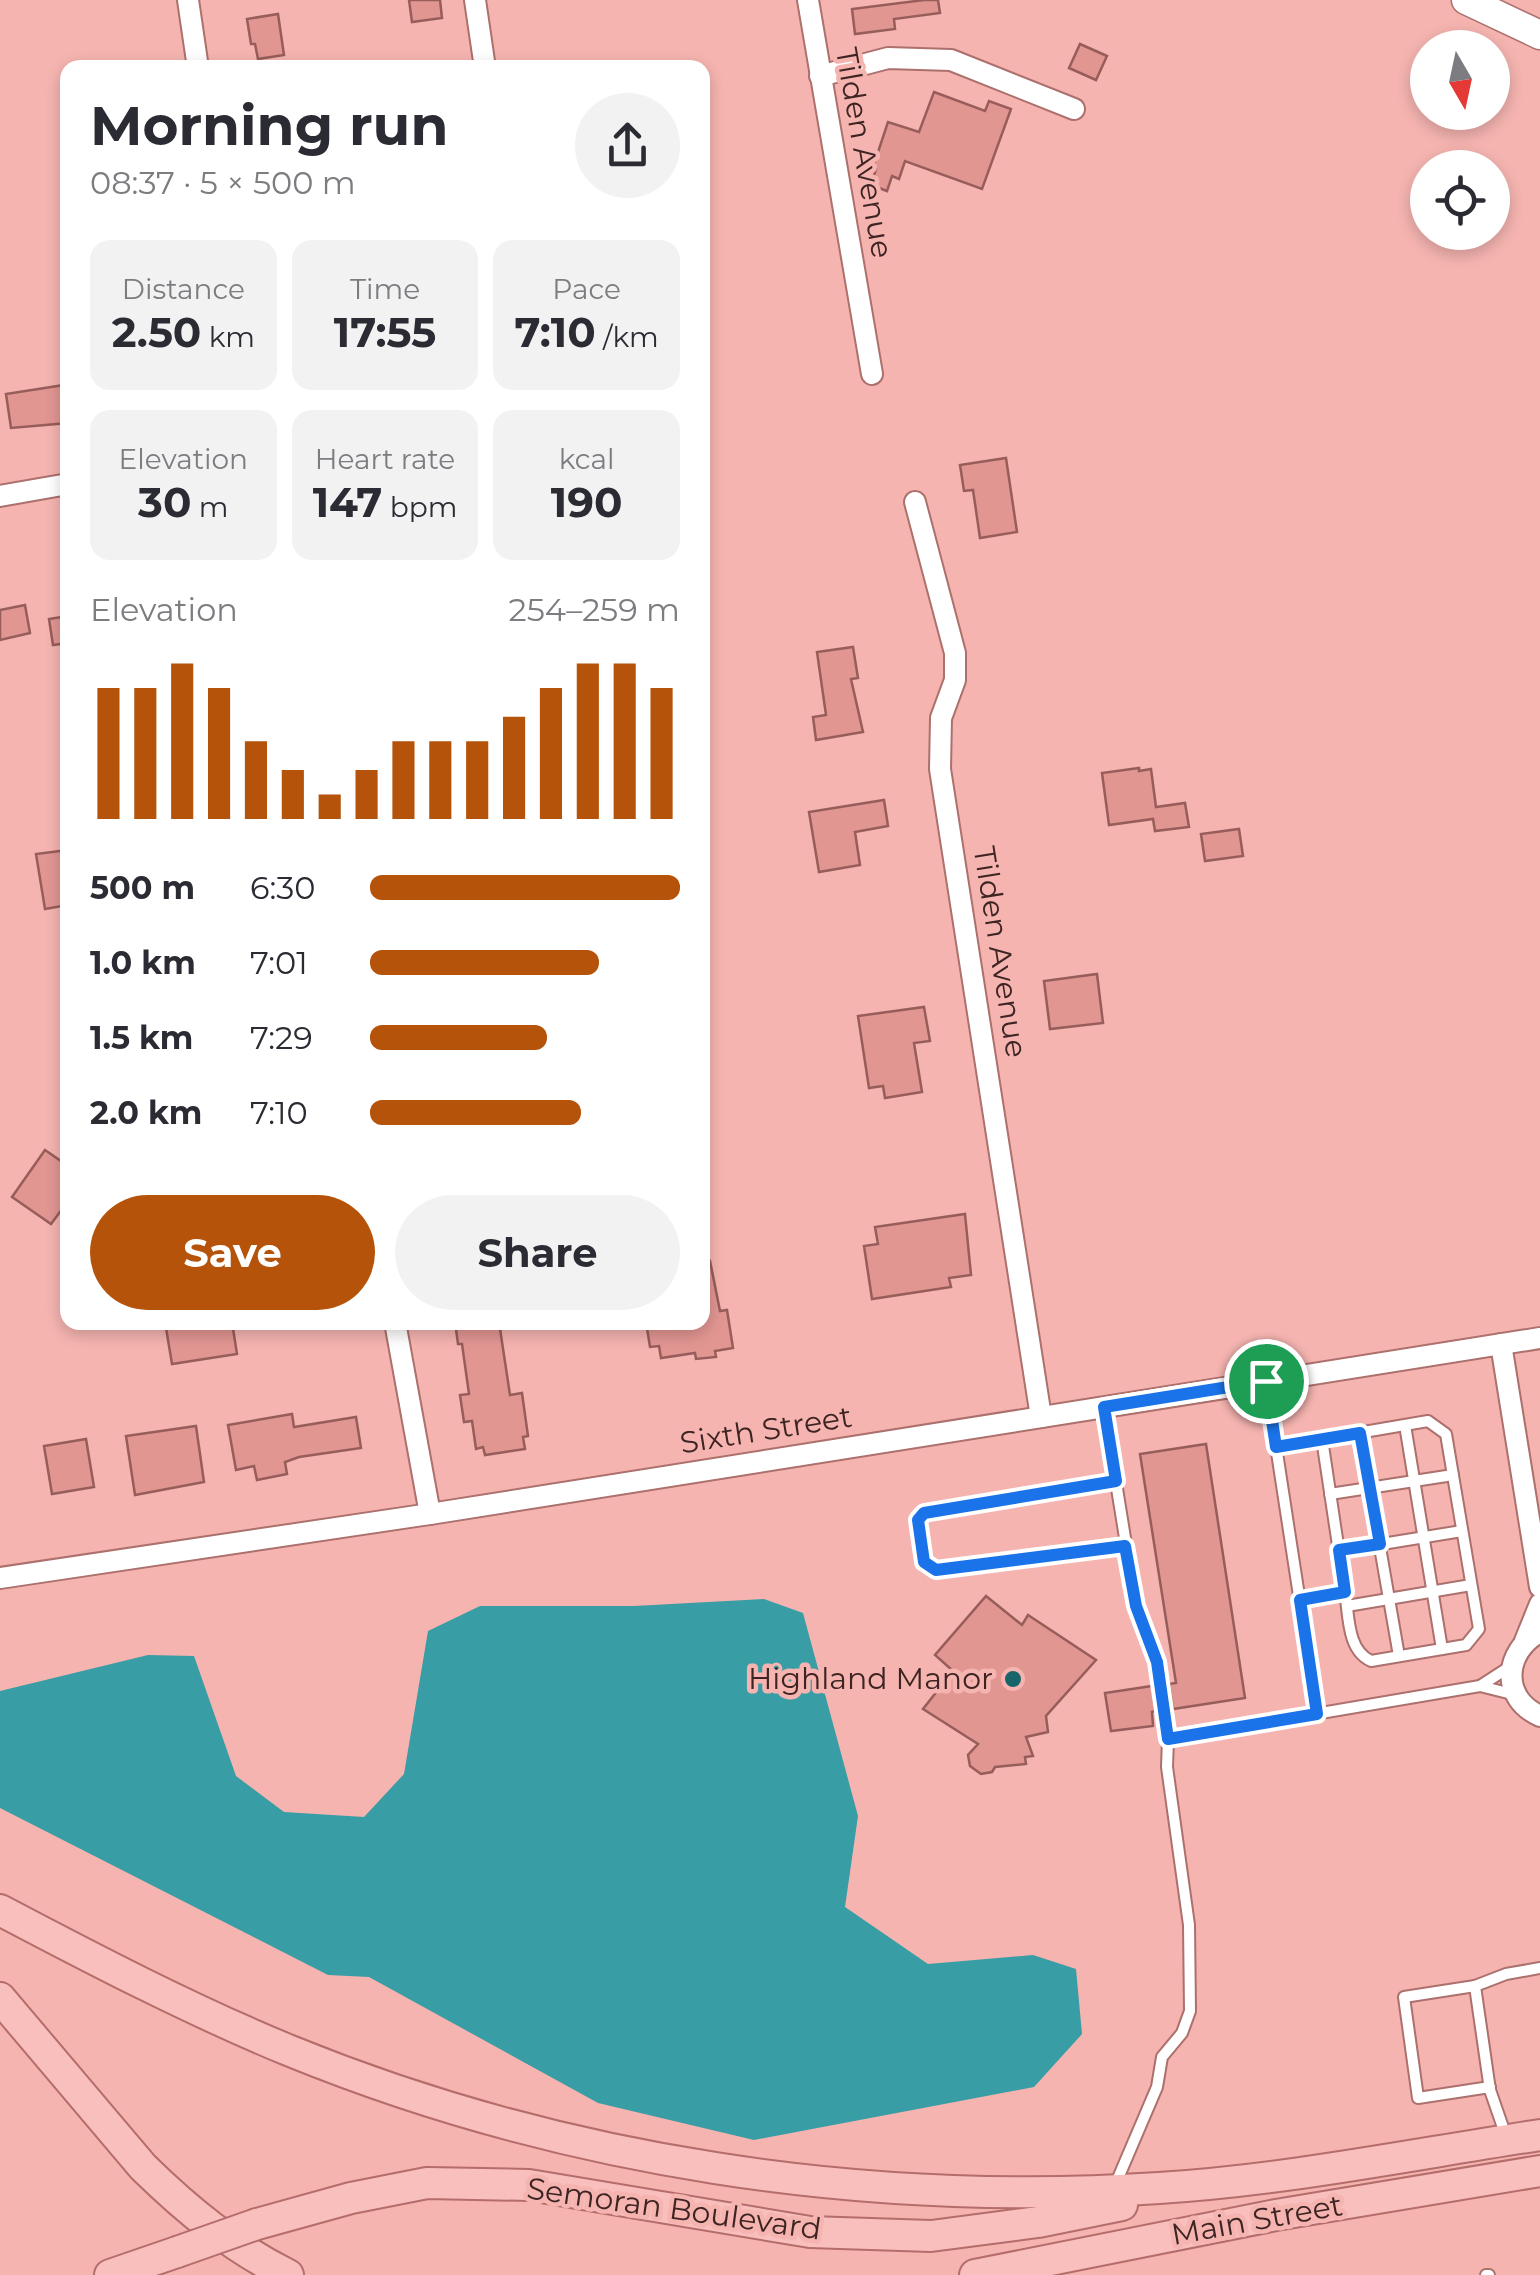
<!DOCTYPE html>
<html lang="en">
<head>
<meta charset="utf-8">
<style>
  :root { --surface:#fff; --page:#f2f2f3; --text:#2b2b33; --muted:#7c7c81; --accent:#b45309 }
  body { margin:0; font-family:Montserrat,sans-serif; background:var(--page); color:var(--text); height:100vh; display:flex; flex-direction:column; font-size:38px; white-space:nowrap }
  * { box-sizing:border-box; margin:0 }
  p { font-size:32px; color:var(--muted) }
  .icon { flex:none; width:55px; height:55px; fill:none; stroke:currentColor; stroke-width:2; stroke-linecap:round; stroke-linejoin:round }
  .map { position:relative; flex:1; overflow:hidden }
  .details { position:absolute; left:60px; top:60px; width:650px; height:1270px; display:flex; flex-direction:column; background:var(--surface); border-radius:20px; box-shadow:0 5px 15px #0003 }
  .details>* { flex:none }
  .needle { width:65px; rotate:171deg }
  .controls { position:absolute; left:1410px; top:30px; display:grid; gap:20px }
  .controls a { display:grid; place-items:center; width:100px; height:100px; border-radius:50%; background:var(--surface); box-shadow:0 5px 15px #0003; font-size:50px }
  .pin { position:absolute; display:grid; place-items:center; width:85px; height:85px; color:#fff; margin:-42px; border:5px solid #fff; border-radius:50%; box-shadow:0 2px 10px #0007 }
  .round { display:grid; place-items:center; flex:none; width:105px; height:105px; border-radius:52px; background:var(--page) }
  .summary { display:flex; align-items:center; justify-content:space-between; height:170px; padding:0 30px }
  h1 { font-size:55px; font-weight:700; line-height:75px }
  .stats { display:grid; grid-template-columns:repeat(3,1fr); gap:15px; height:170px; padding:10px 30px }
  .stats div { display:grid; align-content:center; border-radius:20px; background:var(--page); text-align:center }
  .stats b { font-size:42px; font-weight:700 }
  .stats small { font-size:28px; font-weight:400 }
  .stats p { font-size:28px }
  .chart { height:280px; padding:20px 30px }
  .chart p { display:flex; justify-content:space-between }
  .chart svg { width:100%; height:180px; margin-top:10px; stroke:var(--accent); stroke-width:6 }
  .primary-button { display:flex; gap:20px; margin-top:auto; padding:20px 30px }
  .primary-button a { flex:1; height:115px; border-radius:60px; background:var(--accent); color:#fff; font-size:40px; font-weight:700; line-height:115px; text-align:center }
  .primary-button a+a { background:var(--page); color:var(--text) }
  ul { padding:0 30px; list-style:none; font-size:32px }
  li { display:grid; grid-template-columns:160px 120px 1fr; align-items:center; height:75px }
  li i { height:25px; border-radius:12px; background:var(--accent) }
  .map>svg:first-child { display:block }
  .water { fill:#389da5 }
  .building { fill:#e29692; stroke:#975d5a; stroke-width:2.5 }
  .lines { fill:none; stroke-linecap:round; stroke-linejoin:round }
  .lane-casing { stroke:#ac706d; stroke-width:14 }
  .street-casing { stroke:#ac706d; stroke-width:24 }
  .secondary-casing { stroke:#ac706d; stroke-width:31 }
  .primary-casing { stroke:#b46d6a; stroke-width:34 }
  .lane { stroke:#fff; stroke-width:10 }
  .street { stroke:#fff; stroke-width:20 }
  .secondary { stroke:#fff; stroke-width:28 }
  .primary { stroke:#f8bfbd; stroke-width:30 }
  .primary-bridge-casing { stroke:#b46d6a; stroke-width:34; stroke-linecap:butt }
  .primary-bridge { stroke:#f8bfbd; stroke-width:30 }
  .route-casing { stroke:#fff; stroke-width:20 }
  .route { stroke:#1a73e8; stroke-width:12 }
  .poi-dot { fill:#17656b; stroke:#f5b4b0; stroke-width:4 }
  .labels { text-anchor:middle; stroke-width:9; stroke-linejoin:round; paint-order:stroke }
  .street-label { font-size:30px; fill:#3d2423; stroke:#f5b4b0 }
  .poi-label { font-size:30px; fill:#3d2423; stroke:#f5b4b0; text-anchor:end }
</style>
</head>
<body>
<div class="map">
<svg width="1540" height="2275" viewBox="0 0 1540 2275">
  <rect width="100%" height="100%" fill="#f5b4b0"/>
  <polygon class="water" points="764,1599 803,1613 858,1816 845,1907 928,1964 1033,1955 1076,1969 1082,2034 1034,2087 754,2140 598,2103 369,1977 328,1975 0,1808 0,1691 148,1655 194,1656 236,1776 284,1812 364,1817 404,1774 428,1631 480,1606 634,1606"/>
  <g class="building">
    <polygon points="409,0 440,0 442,18 412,22"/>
    <polygon points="924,0 938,0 940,13 894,19 895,29 855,34 852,9"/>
    <polygon points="278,14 284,55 258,59 255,44 251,44 247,19"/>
    <polygon points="1080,44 1107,56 1096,80 1069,68"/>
    <polygon points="934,92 985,111 989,101 1011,109 982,189 905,161 899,179 892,176 887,191 871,185 876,169 873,167 888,122 919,132"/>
    <polygon points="64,385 68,423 11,428 6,394"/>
    <polygon points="1006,458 1017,532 980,538 973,490 964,491 960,465"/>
    <polygon points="25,605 30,633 0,640 0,610"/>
    <polygon points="68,616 68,643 53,645 49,619"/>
    <polygon points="853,647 858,678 851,679 863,732 816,740 813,717 826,715 817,652"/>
    <polygon points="1139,768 1139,771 1151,769 1156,807 1185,803 1189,827 1155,831 1153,819 1109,825 1102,773"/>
    <polygon points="884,800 888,826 855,832 860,865 819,872 809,812"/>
    <polygon points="1239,829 1243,856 1205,861 1201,834"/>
    <polygon points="68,850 68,905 45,909 36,854"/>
    <polygon points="1097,974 1103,1023 1050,1029 1044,981"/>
    <polygon points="924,1007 930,1041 914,1043 922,1092 885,1098 883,1086 869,1088 858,1016"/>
    <polygon points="45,1150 68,1166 68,1201 51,1224 12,1197"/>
    <polygon points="965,1214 971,1275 949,1278 951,1287 872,1299 864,1246 878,1244 875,1227"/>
    <polygon points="710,1261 720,1311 727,1310 733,1348 715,1351 716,1357 696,1359 695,1353 661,1358 659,1346 650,1347 646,1322 702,1322 702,1262"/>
    <polygon points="165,1322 232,1322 237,1354 172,1364"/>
    <polygon points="455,1322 499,1322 510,1395 522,1393 528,1436 523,1437 525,1449 485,1455 483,1447 476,1449 472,1421 464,1422 460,1395 469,1394 462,1344 458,1344"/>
    <polygon points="292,1414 294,1427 356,1417 361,1448 299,1457 285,1462 287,1474 257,1480 254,1466 236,1470 228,1425"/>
    <polygon points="196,1426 204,1482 135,1495 126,1436"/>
    <polygon points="86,1439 94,1487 52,1494 44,1446"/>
    <polygon points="1206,1444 1245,1698 1173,1709 1169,1684 1176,1683 1140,1454"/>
    <polygon points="986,1596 1022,1625 1028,1615 1096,1660 1046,1716 1048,1732 1026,1737 1033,1756 1025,1757 1026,1764 995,1767 992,1772 981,1774 970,1766 968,1755 978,1744 923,1709 953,1671 935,1655"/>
    <polygon points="1152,1686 1155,1711 1152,1712 1153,1726 1111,1731 1105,1693"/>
  </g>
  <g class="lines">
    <defs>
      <g id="lane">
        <polyline points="1266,1381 1317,1713"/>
        <polyline points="1104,1408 1136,1606 1157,1662 1168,1739 1480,1686 1511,1666"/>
        <polyline points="1405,1425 1442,1649"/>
        <polyline points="1360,1433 1399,1656"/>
        <polyline points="1322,1439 1345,1592"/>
        <path d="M1276,1447L1428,1421L1446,1434L1479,1629L1466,1645L1371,1661C1347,1650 1349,1616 1345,1592L1300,1600"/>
        <polyline points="1116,1481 924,1513 918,1520 923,1562 936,1570 1125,1546"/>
        <polyline points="1330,1494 1453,1475"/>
        <polyline points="1339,1551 1462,1531"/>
        <polyline points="1347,1606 1471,1585"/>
        <polyline points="1480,1686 1516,1695"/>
        <polyline points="1475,1986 1404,1997 1418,2098 1490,2087"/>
        <polyline points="1507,2139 1490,2090 1475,1986 1506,1974 1540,1968"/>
        <polyline points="1116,2183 1157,2087 1162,2057 1182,2033 1190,2011 1189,1925 1167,1767 1168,1739"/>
        <polyline points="1486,2275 1489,2275"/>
      </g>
      <g id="street">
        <polyline points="188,0 198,68"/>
        <polyline points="475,0 485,68"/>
        <polyline points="808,0 872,374"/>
        <polyline points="820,76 888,58 951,60 1074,109"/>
        <polyline points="0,496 68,484"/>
        <polyline points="915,502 955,653 955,680 941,718 940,769 1041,1417"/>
        <polyline points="395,1322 430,1514"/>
        <polyline points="1501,1344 1540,1587"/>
        <polyline points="0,1578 430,1514 1540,1338"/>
        <path d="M1540,1632C1504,1651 1500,1698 1540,1716"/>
        <polyline points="1525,1641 1540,1604"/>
      </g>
      <polyline id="secondary" points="1466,0 1540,35"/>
      <g id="primary">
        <path d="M0,1910C95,1960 189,2009 288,2050C562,2162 864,2207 1159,2188C1287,2180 1414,2154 1540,2135"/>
        <path d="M0,1998L143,2167C188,2211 232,2247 288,2275"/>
        <polyline points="257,2224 351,2198 427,2183 529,2185 810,2232 931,2236 1038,2222 1122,2205"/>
        <polyline points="110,2275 177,2252"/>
        <polyline points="975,2275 1276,2215 1540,2171"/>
      </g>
    </defs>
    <use href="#lane" class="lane-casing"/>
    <use href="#street" class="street-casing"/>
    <use href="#secondary" class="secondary-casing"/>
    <use href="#primary" class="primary-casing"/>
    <use href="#lane" class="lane"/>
    <use href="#street" class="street"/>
    <use href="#secondary" class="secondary"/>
    <use href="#primary" class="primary"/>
    <defs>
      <polyline id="primary-bridge" points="177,2252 257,2224"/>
    </defs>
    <use href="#primary-bridge" class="primary-bridge-casing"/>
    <use href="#primary-bridge" class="primary-bridge"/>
  </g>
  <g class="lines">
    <defs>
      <polygon id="route" points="1266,1381 1276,1447 1360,1433 1380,1544 1339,1550 1345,1592 1300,1600 1317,1714 1168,1739 1157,1662 1136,1606 1125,1546 936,1570 924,1562 918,1520 924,1513 1116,1481 1104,1407"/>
    </defs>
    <use href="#route" class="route-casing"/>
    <use href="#route" class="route"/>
  </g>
  <circle class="poi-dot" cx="1013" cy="1679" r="10"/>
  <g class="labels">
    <g class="street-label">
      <text transform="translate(864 153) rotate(80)" y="10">Tilden Avenue</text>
      <text transform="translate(1000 952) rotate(81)" y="10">Tilden Avenue</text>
      <text transform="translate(766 1430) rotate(-9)" y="10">Sixth Street</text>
      <text transform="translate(674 2209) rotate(8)" y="10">Semoran Boulevard</text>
      <text transform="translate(1257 2220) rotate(-10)" y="10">Main Street</text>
    </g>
    <g class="poi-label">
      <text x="993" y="1689">Highland Manor</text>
    </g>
  </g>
</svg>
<div class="controls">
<a><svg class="needle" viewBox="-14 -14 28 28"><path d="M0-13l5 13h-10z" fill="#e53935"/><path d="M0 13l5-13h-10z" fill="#7c7c81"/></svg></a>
<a><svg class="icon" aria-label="locate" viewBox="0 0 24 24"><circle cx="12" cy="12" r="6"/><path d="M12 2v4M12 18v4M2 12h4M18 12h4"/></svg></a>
</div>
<div class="pin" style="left:1266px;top:1381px;background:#1e9e55"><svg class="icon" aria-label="arrive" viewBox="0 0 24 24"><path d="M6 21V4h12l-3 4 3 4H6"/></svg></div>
<section class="details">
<div class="summary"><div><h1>Morning run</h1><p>08:37 · 5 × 500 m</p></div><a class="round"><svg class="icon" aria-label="share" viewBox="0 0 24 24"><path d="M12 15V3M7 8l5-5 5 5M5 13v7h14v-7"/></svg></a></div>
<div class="stats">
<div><p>Distance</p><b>2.50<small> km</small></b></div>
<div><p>Time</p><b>17:55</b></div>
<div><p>Pace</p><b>7:10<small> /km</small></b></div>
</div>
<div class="stats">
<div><p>Elevation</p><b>30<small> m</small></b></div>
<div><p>Heart rate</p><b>147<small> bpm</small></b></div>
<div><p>kcal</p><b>190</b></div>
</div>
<div class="chart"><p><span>Elevation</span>254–259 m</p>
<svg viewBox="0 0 160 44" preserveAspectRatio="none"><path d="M5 44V12M15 44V12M25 44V6M35 44V12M45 44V25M55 44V32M65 44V38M75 44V32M85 44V25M95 44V25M105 44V25M115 44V19M125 44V12M135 44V6M145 44V6M155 44V12"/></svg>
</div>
<ul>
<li><b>500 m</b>6:30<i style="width:100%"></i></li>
<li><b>1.0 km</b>7:01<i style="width:74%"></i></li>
<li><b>1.5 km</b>7:29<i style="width:57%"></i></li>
<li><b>2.0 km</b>7:10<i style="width:68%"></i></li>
</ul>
<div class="primary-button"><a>Save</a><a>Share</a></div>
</section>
</div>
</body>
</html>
